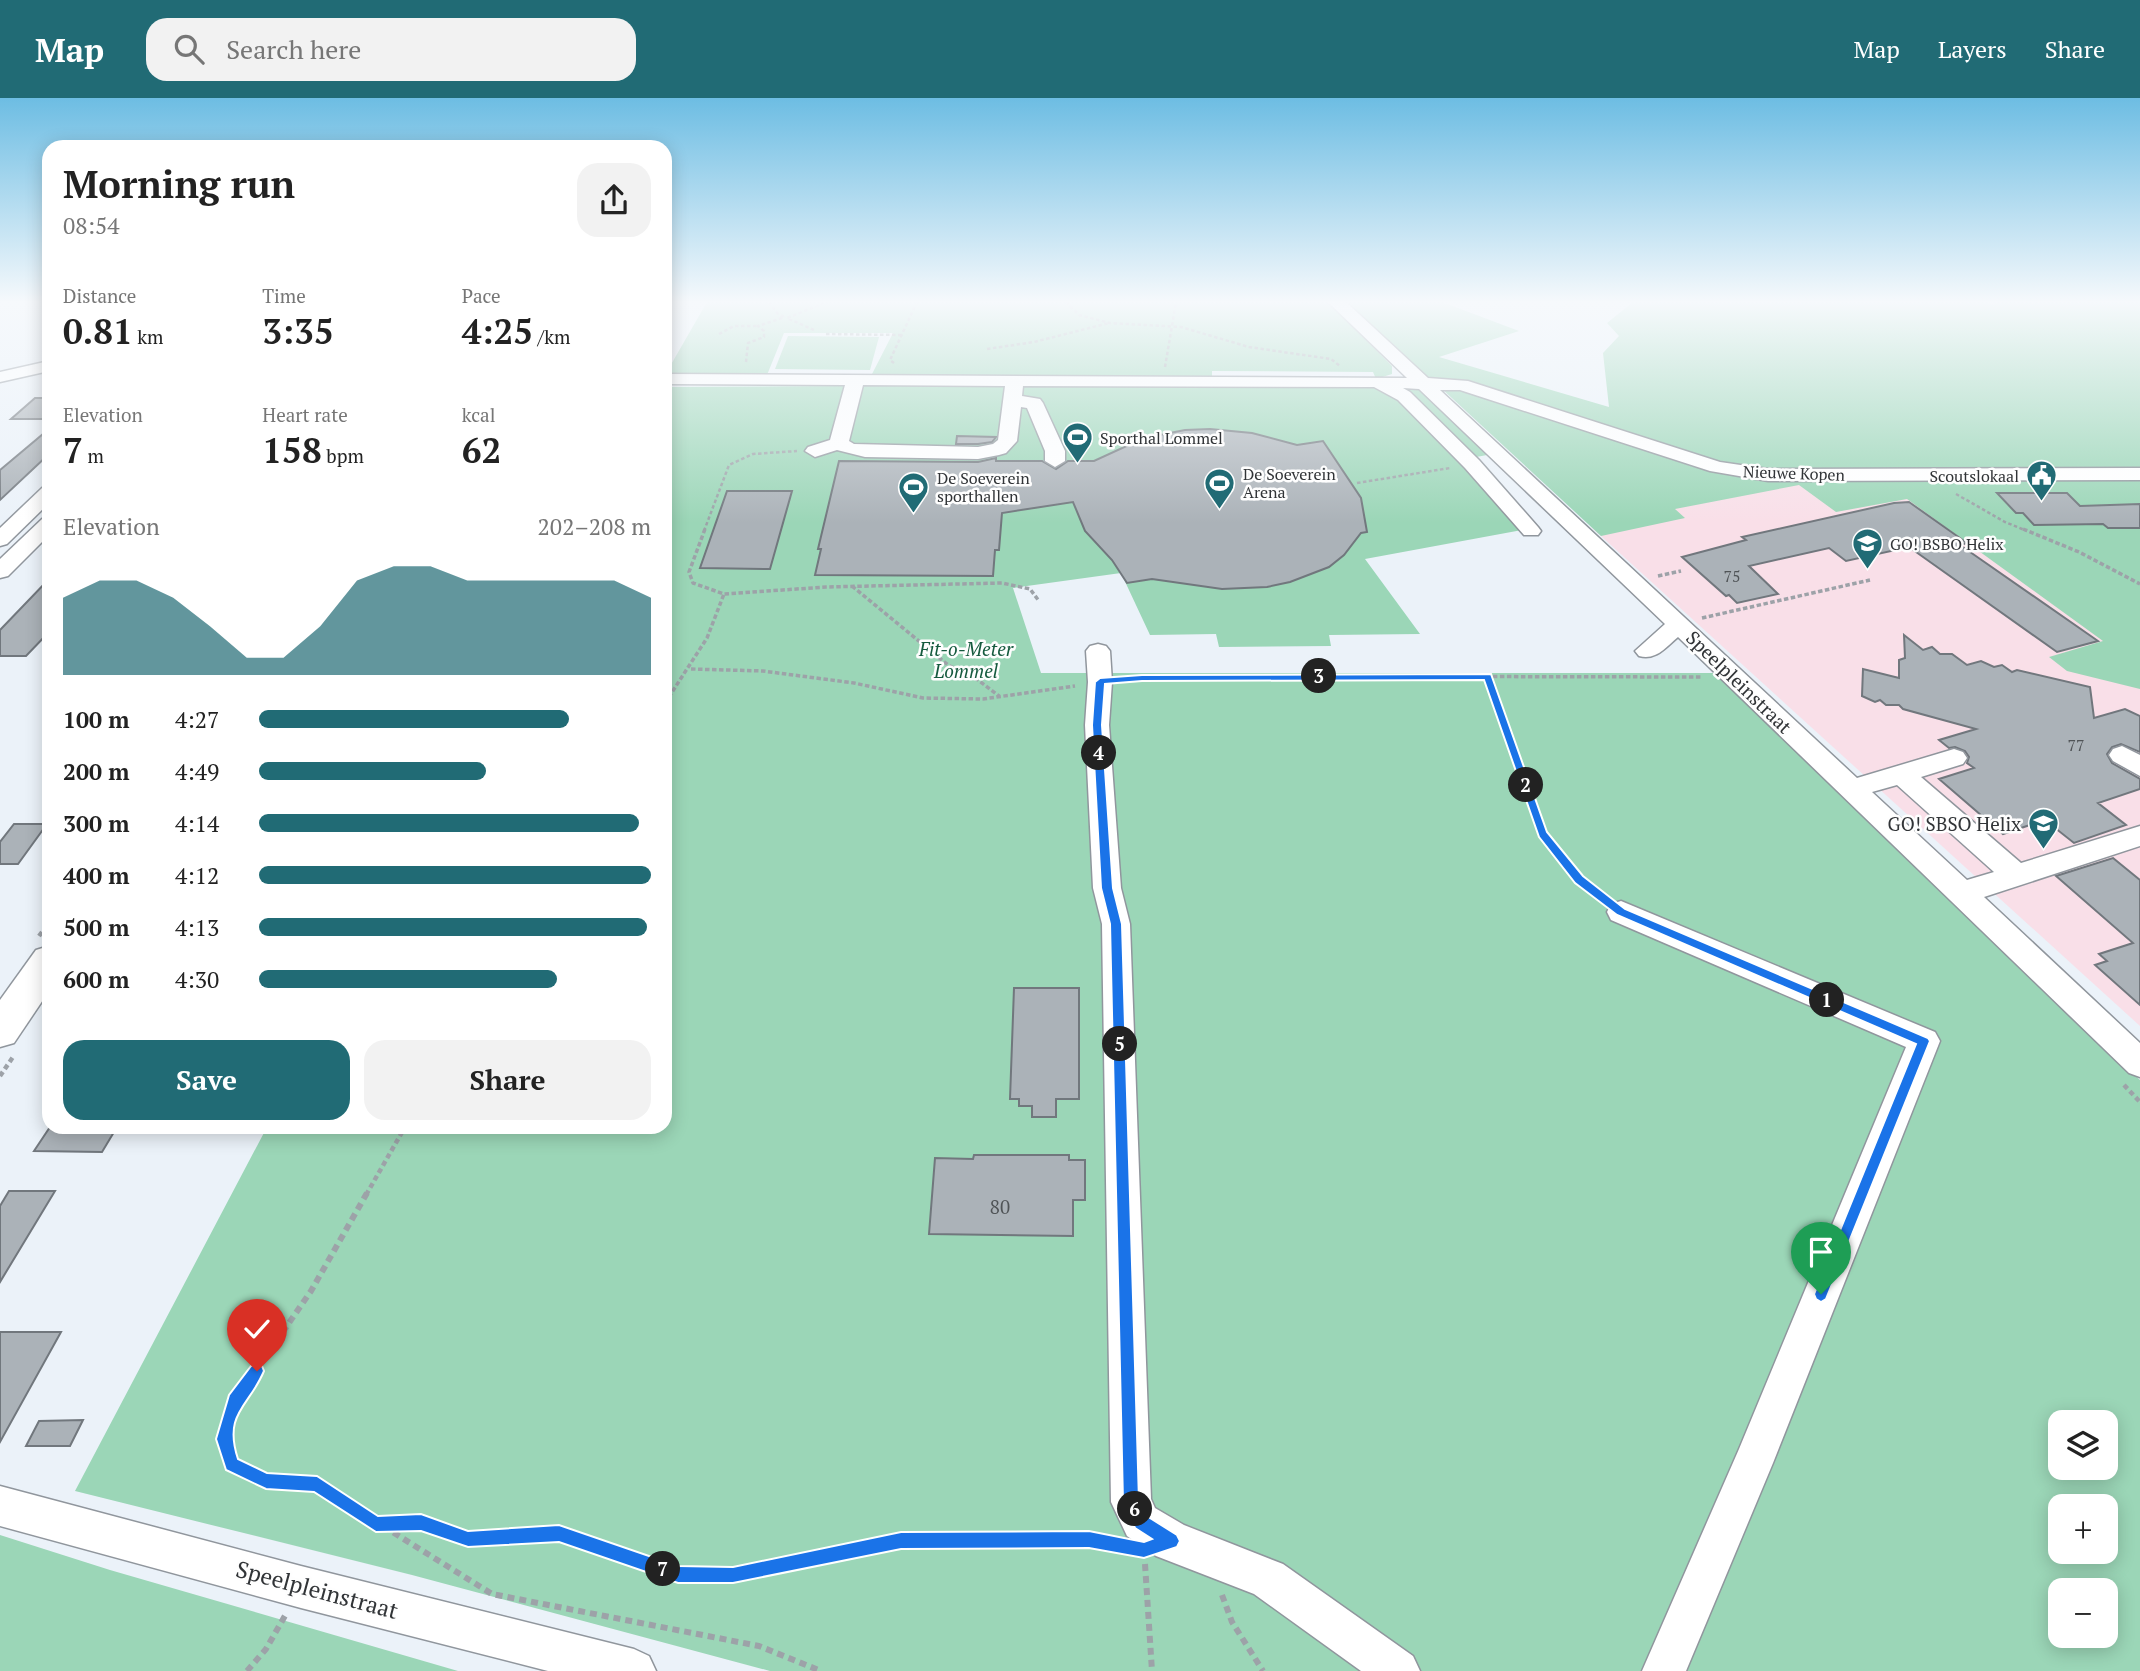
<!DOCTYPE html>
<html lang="en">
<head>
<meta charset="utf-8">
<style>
  :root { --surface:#fff; --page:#f2f2f2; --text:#222; --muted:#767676; --accent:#216b75 }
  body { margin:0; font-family:"PT Serif",serif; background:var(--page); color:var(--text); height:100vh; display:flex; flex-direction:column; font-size:26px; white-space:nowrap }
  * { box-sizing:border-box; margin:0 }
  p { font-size:23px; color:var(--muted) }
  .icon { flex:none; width:38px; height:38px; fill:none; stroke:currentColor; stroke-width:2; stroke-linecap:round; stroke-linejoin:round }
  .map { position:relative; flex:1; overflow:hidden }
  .sheet { position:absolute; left:42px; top:42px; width:630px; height:994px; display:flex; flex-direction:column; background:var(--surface); border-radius:21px; box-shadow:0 4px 18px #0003 }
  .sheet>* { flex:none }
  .controls { position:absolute; left:2048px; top:1312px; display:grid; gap:14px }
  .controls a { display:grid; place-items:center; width:70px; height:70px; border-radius:14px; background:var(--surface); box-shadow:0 4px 18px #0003; font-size:35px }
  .pin { position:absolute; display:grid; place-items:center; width:60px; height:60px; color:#fff; margin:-72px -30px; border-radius:50% 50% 50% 0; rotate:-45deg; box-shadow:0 0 7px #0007 }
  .pin .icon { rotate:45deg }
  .km { position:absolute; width:35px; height:35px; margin:-18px; border-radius:50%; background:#222; color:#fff; font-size:19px; line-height:35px; text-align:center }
  .round { display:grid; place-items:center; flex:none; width:74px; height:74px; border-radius:21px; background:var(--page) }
  .overview { display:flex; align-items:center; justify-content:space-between; height:119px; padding:0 21px }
  h1 { font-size:38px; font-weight:700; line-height:52px }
  .metrics { display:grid; grid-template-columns:repeat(3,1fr); gap:10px; height:119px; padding:7px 21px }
  .metrics div { display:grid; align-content:center }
  .metrics b { font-size:35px; font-weight:700 }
  .metrics small { font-size:19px; font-weight:400 }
  .metrics p { font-size:19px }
  .chart { height:196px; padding:14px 21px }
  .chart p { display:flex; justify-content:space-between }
  .chart svg { width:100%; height:126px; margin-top:7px; fill:var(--accent); opacity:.7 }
  .button { display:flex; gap:14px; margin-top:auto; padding:14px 21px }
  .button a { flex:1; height:80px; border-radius:21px; background:var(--accent); color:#fff; font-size:28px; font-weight:700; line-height:80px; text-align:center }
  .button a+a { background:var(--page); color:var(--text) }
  ul { padding:0 21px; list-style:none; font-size:23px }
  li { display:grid; grid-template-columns:112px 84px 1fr; align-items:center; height:52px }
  li i { height:18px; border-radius:9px; background:var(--accent) }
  header { display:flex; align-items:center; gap:42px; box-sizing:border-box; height:98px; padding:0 35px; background:var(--accent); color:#fff }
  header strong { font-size:33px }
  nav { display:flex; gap:38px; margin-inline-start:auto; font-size:24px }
  .search { width:490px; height:63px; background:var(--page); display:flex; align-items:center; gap:18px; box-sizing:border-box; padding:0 24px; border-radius:21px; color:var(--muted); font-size:26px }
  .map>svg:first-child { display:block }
  .education { fill:#f9dfe8 }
  .green { fill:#9bd6b7; fill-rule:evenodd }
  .building { fill:#abb2b8; stroke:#71777d; stroke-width:2 }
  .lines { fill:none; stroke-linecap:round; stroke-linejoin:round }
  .minor-casing { stroke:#90969d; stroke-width:3 }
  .major-casing { stroke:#90969d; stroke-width:3 }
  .path-far3 { stroke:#9da2a8; stroke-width:2.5; stroke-dasharray:3.5 2.5; stroke-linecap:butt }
  .path-far2 { stroke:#9da2a8; stroke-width:3.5; stroke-dasharray:4.5 2.5; stroke-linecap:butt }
  .path-far1 { stroke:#9da2a8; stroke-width:4.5; stroke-dasharray:5 3.5; stroke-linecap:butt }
  .path { stroke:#9da2a8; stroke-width:6; stroke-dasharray:7 5; stroke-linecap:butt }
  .minor { fill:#fff; fill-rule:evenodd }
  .major { fill:#fff; fill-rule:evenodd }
  .route { fill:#1a73e8; stroke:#fff; stroke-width:2 }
  .labels { text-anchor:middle; stroke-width:5; stroke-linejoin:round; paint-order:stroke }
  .far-poi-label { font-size:16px; fill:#313437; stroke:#fefefe; text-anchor:start }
  .far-street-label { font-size:16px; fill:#313437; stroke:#fefefe }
  .number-label { font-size:16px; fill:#505457 }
  .park-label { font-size:19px; font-style:italic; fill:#155a3e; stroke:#fefefe }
  .street-label { font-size:19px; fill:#313437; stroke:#fefefe }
  .poi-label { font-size:19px; fill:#313437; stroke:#fefefe; text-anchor:end }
  .near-number-label { font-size:19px; fill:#505457 }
  .near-street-label { font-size:23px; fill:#313437; stroke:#fefefe }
</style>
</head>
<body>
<header>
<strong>Map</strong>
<div class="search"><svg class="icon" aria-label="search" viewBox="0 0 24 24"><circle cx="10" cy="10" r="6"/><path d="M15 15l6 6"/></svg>Search here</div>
<nav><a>Map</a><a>Layers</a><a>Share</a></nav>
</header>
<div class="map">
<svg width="2140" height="1573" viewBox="0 0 2140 1573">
  <rect width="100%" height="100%" fill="#ebf2f9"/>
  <polygon class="education" points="1916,383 2140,498 2140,928 1591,429 1756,384"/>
  <g class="green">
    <polygon points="707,204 1329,204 1392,268 1392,276 1376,281 1373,274 1212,273 1212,280 871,278 893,235 784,235 767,277 665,277"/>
    <polygon points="1345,204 1442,204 1519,233 1439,259 1609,309 1603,255 1619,238 1607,225 1633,204 1987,204 1993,207 1997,204 2140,204 2140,373 1756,374 1712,367 1472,286 1427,280"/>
    <polygon points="788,238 879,239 870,272 775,271"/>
    <path d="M1001,287L1410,288L1423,294L1487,357L1460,362L1522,432L1365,461L1420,536L1329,537L1331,548L1219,549L1216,536L1150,537L1121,475L1013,490L1041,575H1720L2140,982V1573H770L412,1477L75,1393L267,1029H665V289ZM2060,1325H2105V1370H2060ZM2060,1409H2105V1454H2060ZM2060,1493H2105V1538H2060Z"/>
    <polygon points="1441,290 1467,292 1694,369 1757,381 2140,381 2140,591 2067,573 2049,559 2103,543 1907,401 1836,414 1799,387 1675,411 1685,420 1601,438"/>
    <polygon points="0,1437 110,1472 458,1573 0,1573"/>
  </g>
  <g class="building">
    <polygon points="35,300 49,300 49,321 11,321"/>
    <polygon points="49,331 49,356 0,402 0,372"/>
    <polygon points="1210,331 1252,335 1297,347 1323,343 1361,400 1367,434 1361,435 1344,457 1329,469 1290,484 1267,489 1222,491 1152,481 1127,485 1112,462 1085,433 1073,404 1002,415 999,452 995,452 993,478 815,477 821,451 818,451 839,363 978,364 996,360 996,363 1042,363 1056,371 1068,363 1094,363 1144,340 1185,332"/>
    <polygon points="957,338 996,339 992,344 978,346 956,346"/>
    <polygon points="727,393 792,393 770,471 700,470"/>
    <polygon points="1997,395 2067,395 2080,408 2140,406 2140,430 2108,430 2103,426 2034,427 2023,415 2016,415"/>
    <polygon points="1909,404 1967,445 1960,447 2098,543 2057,554 1909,449 1846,463 1829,450 1749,468 1778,496 1737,505 1729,497 1726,498 1682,459 1746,442 1742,439 1894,405"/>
    <polygon points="49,481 49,534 26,558 0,558 0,532"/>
    <polygon points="1904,537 1923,552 1932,549 1940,556 1952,556 1967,567 1981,563 1994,569 2002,567 2012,574 2017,572 2090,589 2094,620 2125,611 2140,618 2140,654 2121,646 2112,649 2107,656 2112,665 2140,681 2140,691 2098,705 2126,727 2074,745 2045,722 2003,736 1939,681 1974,670 1967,665 1969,659 1965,653 1955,649 1949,650 1939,642 1976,631 1903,611 1899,607 1886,607 1880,602 1875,604 1862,598 1863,571 1899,580 1899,562 1905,560"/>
    <polygon points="14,726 47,726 18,766 0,766 0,744"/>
    <polygon points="2113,760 2140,782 2140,907 2095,867 2107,863 2099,856 2133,845 2056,778"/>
    <polygon points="1014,890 1079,890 1079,1001 1056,1001 1056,1019 1032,1019 1032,1008 1019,1008 1019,1001 1010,1001"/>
    <polygon points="50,1029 92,1029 89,1034 114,1034 102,1054 34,1053"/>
    <polygon points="974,1057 1069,1057 1069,1062 1085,1062 1085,1102 1073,1102 1073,1138 929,1136 935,1060 973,1061"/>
    <polygon points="9,1093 55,1093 0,1184 0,1108"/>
    <polygon points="0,1234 61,1234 0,1344"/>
    <polygon points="83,1322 70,1348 26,1348 39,1323"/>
  </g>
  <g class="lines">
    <defs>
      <g id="minor">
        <path d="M1328,204H1346L1428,280L1468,283L1720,364L1768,371L2140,370V382L1768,383L1710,373L1460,292H1440L1857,680L1954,651L1963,654L1967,660L1963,666L1921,679L2021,765L2140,728V748L1984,799L2140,945V979L2129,975L1678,539C1666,549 1656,563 1639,558L1635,553L1665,526L1419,291L1403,290L1410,294L1479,362L1538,429L1541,433L1538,437H1524L1465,370L1398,302L1374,289L1023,288L1022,298L1040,301L1043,305L1065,353V363L1055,369L1045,363V353L1027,310L1021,309L1017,343L1006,355L999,357L978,361L865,359L837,352L815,359L805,353L808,349L830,342L845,287L665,286V276L1407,280ZM863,287L1005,288L998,342L993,346L978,349L854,346L849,343ZM1897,687L1994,774L1967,782L1872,694Z"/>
        <polygon points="49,263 49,273 0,284 0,274"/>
        <polygon points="49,388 49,405 7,446 0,448 0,430 42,390"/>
        <polygon points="49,419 49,437 8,478 0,480 0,461 42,421"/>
        <polygon points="1098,546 1106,548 1110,553 1112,584 1109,627 1121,790 1130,826 1151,1401 1155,1410 1184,1427 1283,1466 1413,1558 1420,1573 1361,1573 1254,1496 1156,1458 1127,1438 1111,1404 1102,826 1093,790 1085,627 1088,584 1086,553 1090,548"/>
        <polygon points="2122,648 2140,657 2140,678 2113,663 2109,657 2113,651"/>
        <polygon points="1621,803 1935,934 1940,943 1773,1365 1686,1573 1642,1573 1739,1351 1906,949 1611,822 1607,814 1611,806"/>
        <polygon points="0,1388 301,1468 634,1551 649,1558 656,1573 548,1573 301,1510 0,1428"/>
      </g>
      <polygon id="major" points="49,848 49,893 14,945 0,949 0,902 36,852"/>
    </defs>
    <use href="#minor" class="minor-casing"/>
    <use href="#major" class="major-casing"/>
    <g class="path-far3">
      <polyline points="769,204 778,216 786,220"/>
      <polyline points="1066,204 1079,217 1110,225 1181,229 1249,249 1331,261 1340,268"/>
      <polyline points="814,232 787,220 827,204"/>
      <polyline points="719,236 734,228 758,228"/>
      <polyline points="826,236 902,237"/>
      <polyline points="987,251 1034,244 1109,225"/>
      <polyline points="746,264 748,245 764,239 764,233 758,228 785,219"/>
      <polyline points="894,265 890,262 917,204"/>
      <polyline points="1165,269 1176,204"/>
      <polyline points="1357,385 1450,370"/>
      <polyline points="1956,396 2005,424 2027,433"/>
      <polyline points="704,433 729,367 753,356 797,353"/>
    </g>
    <g class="path-far2">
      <polyline points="705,431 689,474 693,485 724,496 826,489 1002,485 1030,491 1039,503"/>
      <polyline points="2023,431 2079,454 2140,486"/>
      <polyline points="1658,478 1681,473"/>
      <polyline points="852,488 948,567 978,582 999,598"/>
      <polyline points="1702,520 1870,482"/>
      <polyline points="691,571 763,573 854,585 923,600 983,601 1075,588"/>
      <polyline points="1488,579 1539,724"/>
      <polyline points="1122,582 1204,578 1701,579"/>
      <polyline points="665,605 707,540 724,496"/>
    </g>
    <g class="path-far1">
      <path d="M1538,723C1549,754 1577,780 1603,800"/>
      <polyline points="39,838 49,825"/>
      <polyline points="0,978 13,959"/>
      <polyline points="2124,987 2140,1004"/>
      <polyline points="366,1097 405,1029"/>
    </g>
    <g class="path">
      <polyline points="367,1095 311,1193 235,1303 224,1341 232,1367 266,1383 317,1387 492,1496 759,1548 821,1573"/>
      <polyline points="377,1426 421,1425 468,1441 559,1436 678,1476 733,1477 901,1442 1089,1441 1121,1448"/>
      <polyline points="1145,1466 1152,1573"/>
      <polyline points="1222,1497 1232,1524 1263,1573"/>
      <polyline points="247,1573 266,1551 286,1516"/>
    </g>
    <use href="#minor" class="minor"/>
    <use href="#major" class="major"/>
  </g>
  <linearGradient id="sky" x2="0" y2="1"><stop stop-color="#6dbde3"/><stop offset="0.48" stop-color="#f6f9fc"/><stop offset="1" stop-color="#f6f9fc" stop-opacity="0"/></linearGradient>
  <rect width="2140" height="425" fill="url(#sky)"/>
  <path class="route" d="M1491,576L1547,734L1583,778L1625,811L1928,940L1930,943L1826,1201L1821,1204L1816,1201L1814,1196L1916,946L1617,817L1575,785L1539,739L1484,582L1142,583L1105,586L1102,627L1113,790L1122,826L1139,1403L1147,1418L1177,1437L1180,1443L1177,1449L1144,1460L1089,1450L901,1451L733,1485H678L559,1444L468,1449L421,1433L376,1434L314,1394L266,1391L226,1372L216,1341L229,1297L251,1268L257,1265L262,1268L264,1273C249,1309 223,1315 238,1361L267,1375L317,1378L378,1418L421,1416L468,1433L559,1427L678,1468L733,1469L901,1434L1089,1433L1144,1444L1152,1441L1135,1430L1123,1404L1110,826L1101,790L1092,627L1095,584L1100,580L1142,577Z"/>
  <defs>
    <symbol id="stadium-pin" viewBox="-11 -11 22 30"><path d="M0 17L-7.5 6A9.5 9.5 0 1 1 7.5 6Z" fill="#216b75" stroke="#fefefe"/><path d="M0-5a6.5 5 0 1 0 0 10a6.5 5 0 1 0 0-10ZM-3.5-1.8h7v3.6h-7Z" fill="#fff"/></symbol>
    <symbol id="civic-pin" viewBox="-11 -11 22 30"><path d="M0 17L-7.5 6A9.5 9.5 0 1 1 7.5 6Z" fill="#216b75" stroke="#fefefe"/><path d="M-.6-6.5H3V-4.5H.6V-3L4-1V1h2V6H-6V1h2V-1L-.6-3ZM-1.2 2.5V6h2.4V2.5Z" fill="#fff"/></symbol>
    <symbol id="school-pin" viewBox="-11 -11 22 30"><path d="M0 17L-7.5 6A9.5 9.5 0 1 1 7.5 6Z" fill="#216b75" stroke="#fefefe"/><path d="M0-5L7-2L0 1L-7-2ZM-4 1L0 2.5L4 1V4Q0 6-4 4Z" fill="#fff"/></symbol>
  </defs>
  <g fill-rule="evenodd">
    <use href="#stadium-pin" x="1060" y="322" width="35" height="47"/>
    <use href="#civic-pin" x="2024" y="360" width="35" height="47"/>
    <use href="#stadium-pin" x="1202" y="368" width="35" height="47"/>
    <use href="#stadium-pin" x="896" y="372" width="35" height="47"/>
    <use href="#school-pin" x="1850" y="428" width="35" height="47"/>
    <use href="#school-pin" x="2026" y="708" width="35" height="47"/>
  </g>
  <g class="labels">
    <g class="far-poi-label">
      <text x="1100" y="346">Sporthal Lommel</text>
      <text x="1243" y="382">De Soeverein<tspan x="1243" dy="18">Arena</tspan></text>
      <text x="2019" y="384" text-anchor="end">Scoutslokaal</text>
      <text x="937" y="386">De Soeverein<tspan x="937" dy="18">sporthallen</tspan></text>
      <text x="1890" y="452">GO! BSBO Helix</text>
    </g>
    <g class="far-street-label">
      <text transform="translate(1794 375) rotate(2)" y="6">Nieuwe Kopen</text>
    </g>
    <g class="number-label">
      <text x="1732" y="484">75</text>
      <text x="2076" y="653">77</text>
    </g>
    <g class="park-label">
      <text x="966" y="558">Fit-o-Meter<tspan x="966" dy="22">Lommel</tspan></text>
    </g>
    <g class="street-label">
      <text transform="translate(1739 584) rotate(44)" y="7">Speelpleinstraat</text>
    </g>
    <g class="poi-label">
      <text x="2021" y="733">GO! SBSO Helix</text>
    </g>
    <g class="near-number-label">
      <text x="1000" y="1116">80</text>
    </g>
    <g class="near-street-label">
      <text transform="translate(317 1492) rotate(15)" y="8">Speelpleinstraat</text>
    </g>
  </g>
</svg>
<div class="controls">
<a><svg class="icon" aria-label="layers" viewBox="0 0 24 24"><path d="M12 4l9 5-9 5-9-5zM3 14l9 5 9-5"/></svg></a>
<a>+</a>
<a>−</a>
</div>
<div class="pin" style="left:1821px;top:1196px;background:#1e9e55"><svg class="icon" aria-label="arrive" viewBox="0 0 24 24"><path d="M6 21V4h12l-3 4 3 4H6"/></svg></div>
<div class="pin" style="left:257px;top:1273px;background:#d93025"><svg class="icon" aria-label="check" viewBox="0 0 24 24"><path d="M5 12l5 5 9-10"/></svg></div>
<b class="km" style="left:1827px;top:902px">1</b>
<b class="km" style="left:1526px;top:687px">2</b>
<b class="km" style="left:1319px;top:578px">3</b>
<b class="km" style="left:1099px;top:655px">4</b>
<b class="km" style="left:1120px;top:946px">5</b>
<b class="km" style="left:1135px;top:1411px">6</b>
<b class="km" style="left:663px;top:1471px">7</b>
<section class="sheet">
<div class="overview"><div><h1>Morning run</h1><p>08:54</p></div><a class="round"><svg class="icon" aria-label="share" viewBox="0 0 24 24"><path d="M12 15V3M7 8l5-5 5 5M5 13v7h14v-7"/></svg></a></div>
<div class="metrics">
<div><p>Distance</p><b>0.81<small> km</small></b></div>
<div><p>Time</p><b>3:35</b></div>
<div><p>Pace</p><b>4:25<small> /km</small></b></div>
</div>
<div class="metrics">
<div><p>Elevation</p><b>7<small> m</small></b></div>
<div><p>Heart rate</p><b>158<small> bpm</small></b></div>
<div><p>kcal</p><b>62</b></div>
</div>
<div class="chart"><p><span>Elevation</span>202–208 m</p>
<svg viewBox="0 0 160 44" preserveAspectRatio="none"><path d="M0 44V17L10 11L20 11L30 17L40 27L50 38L60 38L70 27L80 11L90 6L100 6L110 11L120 11L130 11L140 11L150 11L160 17V44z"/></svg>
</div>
<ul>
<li><b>100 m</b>4:27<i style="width:79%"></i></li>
<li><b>200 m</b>4:49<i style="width:58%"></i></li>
<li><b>300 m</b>4:14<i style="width:97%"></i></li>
<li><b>400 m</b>4:12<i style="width:100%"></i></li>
<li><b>500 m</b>4:13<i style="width:99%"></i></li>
<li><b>600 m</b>4:30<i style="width:76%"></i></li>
</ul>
<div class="button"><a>Save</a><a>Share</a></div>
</section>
</div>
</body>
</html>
